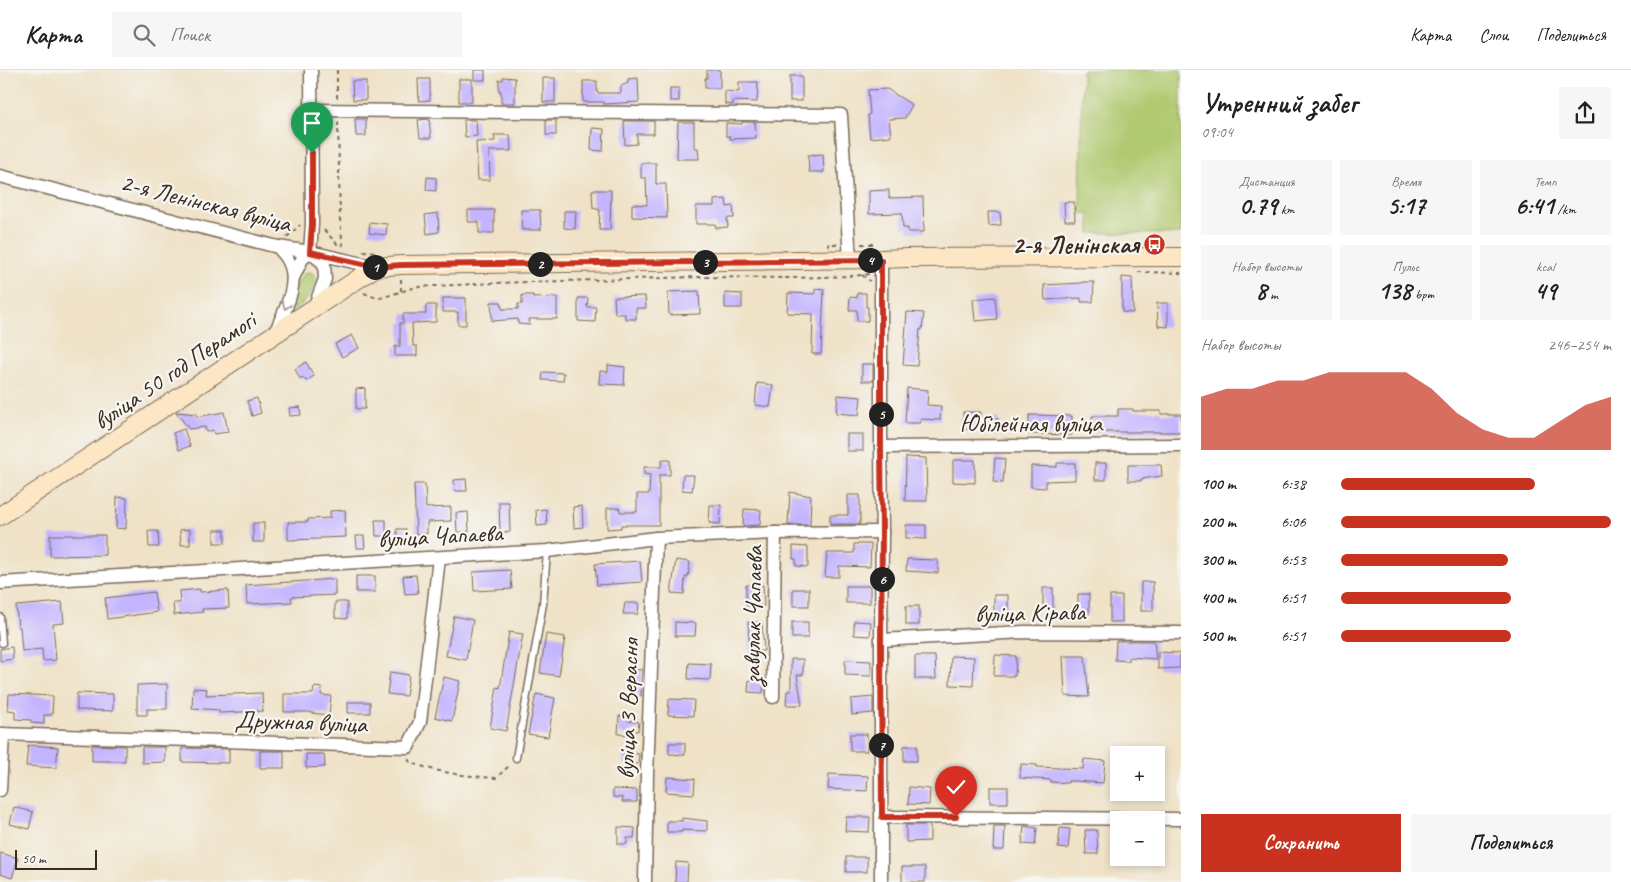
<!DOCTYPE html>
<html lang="ru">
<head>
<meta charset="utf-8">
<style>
  :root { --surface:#fff; --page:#f6f6f6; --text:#222; --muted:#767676; --line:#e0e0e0; --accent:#c8321e }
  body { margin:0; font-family:Caveat,sans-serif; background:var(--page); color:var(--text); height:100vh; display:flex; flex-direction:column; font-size:19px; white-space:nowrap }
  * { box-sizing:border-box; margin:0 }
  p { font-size:16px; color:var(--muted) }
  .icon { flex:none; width:28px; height:28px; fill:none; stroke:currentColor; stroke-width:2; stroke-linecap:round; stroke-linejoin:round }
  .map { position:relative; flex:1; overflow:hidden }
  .drawer { display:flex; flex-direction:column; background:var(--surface); width:450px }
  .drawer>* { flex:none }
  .buttons { position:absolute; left:1110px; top:676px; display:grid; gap:10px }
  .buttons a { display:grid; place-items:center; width:55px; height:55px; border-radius:0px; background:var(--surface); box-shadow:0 2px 8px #0003; font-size:25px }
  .scale { position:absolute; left:15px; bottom:12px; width:82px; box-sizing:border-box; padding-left:5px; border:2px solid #3b2a1e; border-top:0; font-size:14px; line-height:18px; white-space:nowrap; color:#3b2a1e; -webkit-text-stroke:4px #f6f6f2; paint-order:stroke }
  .pin { position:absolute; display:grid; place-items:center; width:42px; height:42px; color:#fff; margin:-51px -21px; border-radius:50% 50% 50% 0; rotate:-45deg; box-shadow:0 0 5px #0007 }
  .pin .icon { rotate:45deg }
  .km { position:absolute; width:25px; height:25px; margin:-12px; border-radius:50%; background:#222; color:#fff; font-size:14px; line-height:25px; text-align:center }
  .round { display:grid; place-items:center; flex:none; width:52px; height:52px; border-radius:0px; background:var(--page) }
  .headline { display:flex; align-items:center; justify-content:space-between; height:85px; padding:0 20px }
  h1 { font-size:28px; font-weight:700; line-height:38px }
  .stats { display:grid; grid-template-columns:repeat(3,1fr); gap:8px; height:85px; padding:5px 20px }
  .stats div { display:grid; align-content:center; border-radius:0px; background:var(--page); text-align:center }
  .stats b { font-size:25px; font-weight:700 }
  .stats small { font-size:14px; font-weight:400 }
  .stats p { font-size:14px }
  .chart { height:140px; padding:10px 20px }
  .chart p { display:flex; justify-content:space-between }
  .chart svg { width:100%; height:90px; margin-top:5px; fill:var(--accent); opacity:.7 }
  .cta { display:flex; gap:10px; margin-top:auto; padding:10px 20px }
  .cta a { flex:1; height:58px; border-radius:0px; background:var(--accent); color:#fff; font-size:20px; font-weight:700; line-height:58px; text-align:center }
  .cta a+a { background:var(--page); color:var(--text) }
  ul { padding:0 20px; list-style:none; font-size:16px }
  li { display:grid; grid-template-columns:80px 60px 1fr; align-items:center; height:38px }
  li i { height:12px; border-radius:6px; background:var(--accent) }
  header { display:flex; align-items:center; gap:30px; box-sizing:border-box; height:70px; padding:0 25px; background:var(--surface); border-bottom:1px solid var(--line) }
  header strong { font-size:24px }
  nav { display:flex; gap:28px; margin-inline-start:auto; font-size:18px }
  .search { width:350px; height:45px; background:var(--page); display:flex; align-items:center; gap:12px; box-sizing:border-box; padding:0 18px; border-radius:0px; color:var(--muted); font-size:19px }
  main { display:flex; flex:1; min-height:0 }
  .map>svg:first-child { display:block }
  .green { fill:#b1c96f; stroke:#767a46 }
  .building { fill:#c3b4ff }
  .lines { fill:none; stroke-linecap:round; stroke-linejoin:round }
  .lane-casing { stroke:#7a6a59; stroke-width:9 }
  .street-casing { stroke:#7a6a59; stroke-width:15 }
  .secondary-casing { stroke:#7a6a59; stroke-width:20 }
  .path { stroke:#7a6a59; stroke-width:2; stroke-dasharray:4 4; stroke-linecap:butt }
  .lane { stroke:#fff; stroke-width:6 }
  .street { stroke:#fff; stroke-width:12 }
  .secondary { stroke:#fce6c4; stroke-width:18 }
  .oneway { stroke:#a79f9a }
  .route-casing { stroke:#fff; stroke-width:10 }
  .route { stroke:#c8321e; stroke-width:6 }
  .labels { text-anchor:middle; stroke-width:4.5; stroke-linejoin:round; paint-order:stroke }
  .street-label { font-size:25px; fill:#3b2a1e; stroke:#f6f6f2 }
  .poi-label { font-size:25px; font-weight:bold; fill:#3b2a1e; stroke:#f6f6f2; text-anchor:end }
</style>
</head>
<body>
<header>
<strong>Карта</strong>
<div class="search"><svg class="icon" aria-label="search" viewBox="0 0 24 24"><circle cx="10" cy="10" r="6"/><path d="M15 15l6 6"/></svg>Поиск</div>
<nav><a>Карта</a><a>Слои</a><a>Поделиться</a></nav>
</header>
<main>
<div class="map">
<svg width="1181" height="812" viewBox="0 0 1181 812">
  <rect width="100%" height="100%" fill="#f6f6f2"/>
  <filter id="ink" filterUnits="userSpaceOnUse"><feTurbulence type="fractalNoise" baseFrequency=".02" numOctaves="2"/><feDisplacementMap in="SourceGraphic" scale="10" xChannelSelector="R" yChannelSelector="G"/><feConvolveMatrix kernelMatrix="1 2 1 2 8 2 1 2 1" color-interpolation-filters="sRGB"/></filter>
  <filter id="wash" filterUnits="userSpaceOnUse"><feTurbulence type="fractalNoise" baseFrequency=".0096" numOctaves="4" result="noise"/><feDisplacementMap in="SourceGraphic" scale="20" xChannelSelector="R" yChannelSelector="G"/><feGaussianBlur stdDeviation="1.12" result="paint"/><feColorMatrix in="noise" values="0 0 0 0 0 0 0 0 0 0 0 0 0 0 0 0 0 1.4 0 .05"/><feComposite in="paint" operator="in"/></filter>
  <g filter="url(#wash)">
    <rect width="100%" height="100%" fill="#efe2c7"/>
    <g class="green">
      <polygon points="1082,0 1181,0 1181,164 1090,163 1089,143 1080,144"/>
      <path d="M311,202L316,207C315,227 299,236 285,247L296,214L305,203Z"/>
    </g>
    <g id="blocks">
      <g class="building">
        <rect x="474" y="0" width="11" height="10"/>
        <polygon points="707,0 720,0 720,18 705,18 705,8 707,8"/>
        <rect x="790" y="6" width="12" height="25"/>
        <polygon points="503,7 515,8 515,33 501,33 501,21 499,21 499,10 503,10"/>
        <rect x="543" y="8" width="12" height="24"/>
        <polygon points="638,8 639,32 604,34 604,32 583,32 583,11 597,11 597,23 621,23 621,16 628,13 628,9"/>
        <polygon points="418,9 430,9 430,30 419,31"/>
        <rect x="459" y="9" width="13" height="23"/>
        <polygon points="352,11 366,11 366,30 353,30"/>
        <polygon points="739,12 758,12 757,32 733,31 733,35 725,34 725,21 739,22"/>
        <rect x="670" y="18" width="9" height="13"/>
        <polygon points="887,19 912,35 905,48 889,49 891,66 870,68 868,45 870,44 868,20"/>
        <polygon points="355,49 366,49 366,66 356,66"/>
        <polygon points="429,49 431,68 420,68 418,50"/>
        <polygon points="464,50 476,50 477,66 465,67"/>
        <rect x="546" y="50" width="10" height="15"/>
        <polygon points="624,51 654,51 654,64 637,64 637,74 625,75"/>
        <polygon points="678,52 694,52 694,78 698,78 699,89 677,89"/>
        <polygon points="742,52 755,52 756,68 730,69 730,66 726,66 726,53 742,54"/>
        <polygon points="592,58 604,59 603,81 591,80"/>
        <polygon points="494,65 510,65 511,81 489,81 490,110 478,110 476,72 495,71"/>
        <polygon points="823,84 824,102 809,102 808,85"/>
        <polygon points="641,93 656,93 656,114 666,114 667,148 632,147 632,134 647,135 646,108 641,108"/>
        <polygon points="427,107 436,108 436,121 426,120"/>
        <polygon points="592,120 611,120 610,160 599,160 600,140 593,138"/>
        <polygon points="889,120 889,128 923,127 924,162 908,162 908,158 903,158 902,143 869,144 869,121"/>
        <polygon points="726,129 727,137 733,136 734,148 727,148 728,157 716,158 715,154 696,154 696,136 714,136 714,130"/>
        <polygon points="1064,132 1074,132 1075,151 1065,151"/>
        <polygon points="468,140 494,140 494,163 479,163 479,152 468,152"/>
        <polygon points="521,140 540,140 541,160 522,160"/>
        <polygon points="564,141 576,141 575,159 564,158"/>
        <polygon points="988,142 1000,142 1001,155 989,156"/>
        <polygon points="438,143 439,162 427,164 425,145"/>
        <polygon points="370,152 387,154 386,165 369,163"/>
        <polygon points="1122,207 1132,208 1133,243 1122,242"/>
        <polygon points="1082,212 1094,212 1093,232 1081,232 1081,228 1045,230 1044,215 1082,213"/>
        <polygon points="815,219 824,220 821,284 812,284 813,244 787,243 788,223 815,224"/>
        <polygon points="699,221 700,244 669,245 668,222"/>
        <polygon points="725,223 742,224 742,238 725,238"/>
        <polygon points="857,223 866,223 866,237 868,237 868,251 857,251 857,240 849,240 850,227 857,228"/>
        <polygon points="522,225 533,225 533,228 557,227 557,249 529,249 530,255 518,254 518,249 492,251 491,232 501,232 502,239 518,239 518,234 522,234"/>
        <polygon points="645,226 646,238 636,238 636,249 625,249 625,244 615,244 614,227"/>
        <polygon points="995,227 997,249 975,251 973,229"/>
        <polygon points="443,228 466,228 466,255 458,255 458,242 443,242"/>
        <polygon points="578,228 588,228 587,237 596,237 595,252 578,251"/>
        <polygon points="1157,233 1168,233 1168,257 1158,256"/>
        <polygon points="426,235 436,235 436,252 412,253 413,276 417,276 417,286 395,286 395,276 400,276 400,253 403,253 403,244 426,244"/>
        <polygon points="907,242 924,243 922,260 920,259 917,296 903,295"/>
        <polygon points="352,265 359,278 342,287 335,274"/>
        <polygon points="306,292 314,306 306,311 303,307 300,309 295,299"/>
        <rect x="862" y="294" width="11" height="17"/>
        <polygon points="608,295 625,297 624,315 599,314 600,301 608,302"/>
        <polygon points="543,302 564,303 563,311 542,310"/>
        <polygon points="757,313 773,315 770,337 755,335"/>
        <polygon points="365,318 365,339 356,339 356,319"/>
        <polygon points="907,318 928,320 927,335 941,336 940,350 920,349 920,353 905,353"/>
        <polygon points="838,325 861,327 859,345 836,343"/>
        <polygon points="257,328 261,343 252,346 247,331"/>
        <polygon points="300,337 301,345 290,346 289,338"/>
        <polygon points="1118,339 1133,339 1133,341 1161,341 1161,344 1181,344 1181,362 1092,362 1092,346 1118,346"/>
        <polygon points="176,342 197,344 197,347 224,342 228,362 214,364 213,360 206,362 205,357 189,359"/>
        <polygon points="963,342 981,342 981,348 998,348 998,362 984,361 984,359 963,359"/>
        <polygon points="1029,345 1072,346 1072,365 1029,364"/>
        <polygon points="184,359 190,376 179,380 173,363"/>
        <rect x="847" y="364" width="16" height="17"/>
        <polygon points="906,387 926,388 927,431 905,431"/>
        <polygon points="995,388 1005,389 1003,413 993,412"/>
        <polygon points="662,390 670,390 670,405 659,405 659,455 621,455 621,458 607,459 607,438 620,438 620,442 637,442 637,424 649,424 650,405 644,404 644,397 661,397"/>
        <polygon points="953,390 975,390 975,413 953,412"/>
        <polygon points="1057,393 1075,393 1075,410 1046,411 1046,418 1031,417 1031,396 1057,397"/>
        <rect x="1095" y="393" width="11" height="17"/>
        <polygon points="1128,395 1161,395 1162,406 1141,409 1141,411 1128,411"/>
        <polygon points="683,405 694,405 692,421 682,420"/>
        <polygon points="466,409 467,421 455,421 454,410"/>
        <polygon points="414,414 425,414 426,438 451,437 451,451 427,452 427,464 416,464"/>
        <polygon points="790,422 811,426 810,455 788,455"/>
        <polygon points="848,425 860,425 860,454 830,454 830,445 848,445"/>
        <polygon points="117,427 127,428 126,459 116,458"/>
        <polygon points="499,432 509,432 510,462 500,462"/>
        <polygon points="710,435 721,435 720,454 709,453"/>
        <polygon points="582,436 583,457 574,458 573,437"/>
        <polygon points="546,439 547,455 537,456 536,440"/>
        <polygon points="744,439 761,440 760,455 743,456"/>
        <polygon points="345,440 346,467 320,468 320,469 288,470 288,452 308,452 308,449 330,448 330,441"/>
        <polygon points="468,442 469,462 457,462 456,443"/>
        <polygon points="375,450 386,450 386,466 376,466"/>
        <rect x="253" y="453" width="11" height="19"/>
        <polygon points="906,455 926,455 926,469 906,468"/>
        <polygon points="190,459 190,475 181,475 180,460"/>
        <rect x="397" y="459" width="9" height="15"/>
        <rect x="214" y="460" width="11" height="13"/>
        <polygon points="148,461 158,461 159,477 149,477"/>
        <polygon points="50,465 105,465 105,485 50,486"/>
        <polygon points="356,466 364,466 365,478 357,478"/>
        <polygon points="854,474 871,474 870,497 839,496 839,507 825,507 827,483 854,483"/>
        <polygon points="793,476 808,477 808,497 796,496 796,489 793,489"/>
        <polygon points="907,489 938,490 938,503 906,501"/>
        <polygon points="676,490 690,492 688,507 685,507 684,524 671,523"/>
        <polygon points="640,491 642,512 597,515 595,494"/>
        <polygon points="510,500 512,519 474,521 473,502"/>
        <polygon points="416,505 418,523 405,524 403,506"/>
        <rect x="356" y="506" width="19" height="16"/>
        <polygon points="335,509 335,525 291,527 292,532 247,534 246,515"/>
        <rect x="1141" y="512" width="12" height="29"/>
        <polygon points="746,515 763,515 764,536 746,536"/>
        <rect x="846" y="516" width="24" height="17"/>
        <rect x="1043" y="518" width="10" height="22"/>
        <polygon points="200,519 200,522 228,520 229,538 202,539 203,542 174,545 173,533 180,533 179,521"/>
        <rect x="793" y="519" width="16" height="17"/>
        <polygon points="154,522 157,542 107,549 105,528"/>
        <polygon points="1078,524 1089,524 1089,544 1078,545"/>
        <rect x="994" y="525" width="14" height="19"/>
        <rect x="1110" y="526" width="12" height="26"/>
        <polygon points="62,532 64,553 53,554 56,590 43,591 42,579 22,581 20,557 18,557 16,536"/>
        <polygon points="335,532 347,532 347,549 335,548"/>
        <polygon points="625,533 639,533 638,544 623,544"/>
        <rect x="906" y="536" width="13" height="19"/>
        <polygon points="454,546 473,550 466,590 446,586"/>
        <polygon points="854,551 871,552 870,566 854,565"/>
        <polygon points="675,552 696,553 695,566 675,566"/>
        <polygon points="748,552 762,552 764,581 750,582"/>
        <rect x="792" y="552" width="16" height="16"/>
        <polygon points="509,562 523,564 506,661 490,658 497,617 500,618"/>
        <polygon points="546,564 565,567 559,606 540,603"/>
        <polygon points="1116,571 1154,571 1156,589 1129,587 1129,591 1115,590"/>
        <polygon points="12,577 13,589 0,591 0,579"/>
        <polygon points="1158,582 1180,583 1180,598 1158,599"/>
        <polygon points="995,585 1016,586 1015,606 994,606"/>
        <polygon points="915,586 935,586 936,609 915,609"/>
        <polygon points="951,586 974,587 973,616 950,615"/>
        <polygon points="1063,586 1085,586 1089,627 1065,626"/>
        <polygon points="791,589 803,589 803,605 797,605 802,635 786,635 787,621 791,621"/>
        <polygon points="845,590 871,591 871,606 845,605"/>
        <polygon points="689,593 711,594 710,610 688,609"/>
        <polygon points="631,599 642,600 641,626 630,625"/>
        <polygon points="390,602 409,605 406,626 387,624"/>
        <polygon points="444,607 460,611 452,651 435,647"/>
        <polygon points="749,610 764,611 763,623 748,622"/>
        <polygon points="167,614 167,639 147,639 147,645 137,645 137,615"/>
        <polygon points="314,617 322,618 321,625 331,626 329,645 311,643 311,642 284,642 284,624 313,624"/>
        <polygon points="193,618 207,619 206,625 262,623 263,641 219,643 219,640 192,638"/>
        <polygon points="77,623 113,624 113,641 77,640"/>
        <polygon points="9,624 53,626 52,645 44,645 44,654 31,653 31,650 15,649 15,641 8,640"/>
        <polygon points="536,624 555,628 548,667 528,664"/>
        <polygon points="873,627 873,643 852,645 851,629"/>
        <polygon points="669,629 694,630 693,646 668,645"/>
        <rect x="348" y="632" width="22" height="11"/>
        <polygon points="619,646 630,647 629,651 639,652 638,661 630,660 630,665 618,664"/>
        <rect x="850" y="664" width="17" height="17"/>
        <polygon points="669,673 685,673 685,685 669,684"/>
        <polygon points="28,675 58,677 56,698 26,696"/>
        <polygon points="92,675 125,676 125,691 92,691"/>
        <rect x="904" y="676" width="13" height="15"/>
        <polygon points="142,677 165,677 165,692 142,693"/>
        <polygon points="182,678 229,679 229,693 182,692"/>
        <rect x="260" y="681" width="24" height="17"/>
        <polygon points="624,683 639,684 638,694 623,693"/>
        <polygon points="306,684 324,684 325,697 306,698"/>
        <polygon points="1084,689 1105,691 1103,713 1074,711 1068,711 1068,713 1051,712 1051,710 1020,708 1021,694 1037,695 1037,697 1083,699"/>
        <polygon points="829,704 868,706 867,721 828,719"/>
        <polygon points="667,707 695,709 694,724 666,722"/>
        <polygon points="909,717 930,719 929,735 908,734"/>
        <rect x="990" y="717" width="18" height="16"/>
        <polygon points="613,719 637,720 637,732 622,732 623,728 613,727"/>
        <polygon points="14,737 33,742 29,759 10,754"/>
        <polygon points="846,747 870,747 869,762 845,761"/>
        <polygon points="682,748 707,751 707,761 682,760 682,762 667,762 667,751 682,751"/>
        <polygon points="906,755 930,755 930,771 906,772"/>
        <polygon points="994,756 1005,756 1004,780 993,780"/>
        <polygon points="1024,756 1037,758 1035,775 1022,774"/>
        <polygon points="618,757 635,758 634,768 627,768 627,774 618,774"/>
        <polygon points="1060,758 1070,759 1068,779 1058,778"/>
        <polygon points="1085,760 1097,760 1098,784 1086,784"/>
        <polygon points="0,783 18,788 12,808 0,804"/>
        <rect x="846" y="787" width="21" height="15"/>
        <polygon points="676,792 688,793 687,812 675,812"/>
        <rect x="902" y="797" width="23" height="15"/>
      </g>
    </g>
  </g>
  <g filter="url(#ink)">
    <use href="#blocks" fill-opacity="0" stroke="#7a6a59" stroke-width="1"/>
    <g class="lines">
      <defs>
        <g id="lane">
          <polyline points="0,547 2,573"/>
          <polyline points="516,688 543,534 547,481"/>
        </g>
        <g id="street">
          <polyline points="311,40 841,45 850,190"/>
          <polyline points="0,106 278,177 310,182 376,197"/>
          <polyline points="310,182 312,154 311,0"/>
          <polyline points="312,184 324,193 325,209 314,238"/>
          <polyline points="881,189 881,377 882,462 881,570 881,812"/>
          <polyline points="293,208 302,189 310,182"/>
          <path d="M275,263C284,242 301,212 288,190C286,185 281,181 278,177"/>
          <polyline points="881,377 1181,375"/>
          <polyline points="0,513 547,481 656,468 775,463 882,462"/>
          <polyline points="881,570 1024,562 1181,563"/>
          <polyline points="773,627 775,463"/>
          <polyline points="0,664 408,677 420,652 439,488"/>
          <polyline points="0,720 3,664"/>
          <polyline points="882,747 1181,749"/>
          <polyline points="645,812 647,704 656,468"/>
        </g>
        <polyline id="secondary" points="0,446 376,197 401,195 881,189 906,188 1181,187"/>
      </defs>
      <use href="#lane" class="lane-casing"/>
      <use href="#street" class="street-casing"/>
      <use href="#secondary" class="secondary-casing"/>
      <g class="path">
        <polyline points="337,0 337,28"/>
        <polyline points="338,52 340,149 343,177"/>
        <polyline points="324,160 340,177"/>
        <polyline points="287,167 300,155"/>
        <polyline points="861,174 874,174"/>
        <polyline points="829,177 828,174 839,174"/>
        <polyline points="363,181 376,182"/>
        <polyline points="1138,202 1181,203"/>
        <polyline points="862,205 870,211"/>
        <polyline points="401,221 401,209"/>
        <polyline points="364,223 377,228 384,227 416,217 494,213 698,207 793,208 852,206 869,204"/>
        <path d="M408,689L410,692C437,703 466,706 496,708L511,694"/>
      </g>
      <use href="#lane" class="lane"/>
      <use href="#street" class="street"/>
      <use href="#secondary" class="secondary"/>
    </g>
    <defs><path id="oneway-chevron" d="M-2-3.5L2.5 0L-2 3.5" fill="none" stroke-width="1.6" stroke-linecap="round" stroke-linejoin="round" transform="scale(1.25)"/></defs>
    <use class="oneway" href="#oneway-chevron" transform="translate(286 236) rotate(109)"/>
  </g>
  <g class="lines" filter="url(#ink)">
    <defs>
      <polyline id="route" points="312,83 312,154 310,182 376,197 401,195 881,190 881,376 882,462 881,570 882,747 956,747"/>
    </defs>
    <use href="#route" class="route-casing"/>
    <use href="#route" class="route"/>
  </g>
  <defs>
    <symbol id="bus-disc" viewBox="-11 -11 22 22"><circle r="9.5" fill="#c8321e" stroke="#f6f6f2"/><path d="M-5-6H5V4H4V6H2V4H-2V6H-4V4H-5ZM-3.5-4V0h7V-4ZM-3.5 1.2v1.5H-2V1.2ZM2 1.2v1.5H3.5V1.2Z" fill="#fff"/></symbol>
  </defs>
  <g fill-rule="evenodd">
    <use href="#bus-disc" x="1142" y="162" width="25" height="25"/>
  </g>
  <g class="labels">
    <g class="street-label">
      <text transform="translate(206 132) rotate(14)" y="9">2-я Ленінская вуліца</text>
      <text transform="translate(174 300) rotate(-34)" y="9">вуліца 50 год Перамогі</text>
      <text x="1031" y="362">Юбілейная вуліца</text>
      <text transform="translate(440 465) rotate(-3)" y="9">вуліца Чапаева</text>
      <text transform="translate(1030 542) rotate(-1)" y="9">вуліца Кірава</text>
      <text transform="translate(752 545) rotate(-89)" y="9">завулак Чапаева</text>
      <text transform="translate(627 639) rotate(-88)" y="9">вуліца 3 Верасня</text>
      <text transform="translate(301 651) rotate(2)" y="9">Дружная вуліца</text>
    </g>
    <g class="poi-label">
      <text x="1139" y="183">2-я Ленінская</text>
    </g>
  </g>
</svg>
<div class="buttons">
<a>+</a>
<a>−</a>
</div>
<div class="scale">50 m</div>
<div class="pin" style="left:312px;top:83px;background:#1e9e55"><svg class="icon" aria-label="arrive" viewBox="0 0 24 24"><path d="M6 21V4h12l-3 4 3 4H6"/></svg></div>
<div class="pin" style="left:956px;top:747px;background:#d93025"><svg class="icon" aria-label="check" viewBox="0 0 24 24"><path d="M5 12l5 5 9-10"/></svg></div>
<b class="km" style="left:375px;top:197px">1</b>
<b class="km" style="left:540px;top:194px">2</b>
<b class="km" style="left:705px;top:192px">3</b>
<b class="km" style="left:870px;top:190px">4</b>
<b class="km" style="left:881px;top:344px">5</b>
<b class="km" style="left:882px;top:509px">6</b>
<b class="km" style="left:881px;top:675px">7</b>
</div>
<section class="drawer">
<div class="headline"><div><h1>Утренний забег</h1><p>09:04</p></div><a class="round"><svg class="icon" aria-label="share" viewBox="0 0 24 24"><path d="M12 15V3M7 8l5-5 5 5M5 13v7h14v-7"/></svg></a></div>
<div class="stats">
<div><p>Дистанция</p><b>0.79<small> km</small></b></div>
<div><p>Время</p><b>5:17</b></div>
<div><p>Темп</p><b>6:41<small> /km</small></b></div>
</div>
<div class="stats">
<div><p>Набор высоты</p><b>8<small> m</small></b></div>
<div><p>Пульс</p><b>138<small> bpm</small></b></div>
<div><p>kcal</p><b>49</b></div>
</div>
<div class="chart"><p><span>Набор высоты</span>246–254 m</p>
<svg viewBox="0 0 160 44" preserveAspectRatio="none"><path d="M0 44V18L10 14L20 14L30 10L40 10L50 6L60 6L70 6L80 6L90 14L100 26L110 34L120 38L130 38L140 30L150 22L160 18V44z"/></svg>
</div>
<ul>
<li><b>100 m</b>6:38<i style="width:72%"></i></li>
<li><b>200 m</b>6:06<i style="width:100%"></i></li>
<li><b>300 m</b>6:53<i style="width:62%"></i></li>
<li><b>400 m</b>6:51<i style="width:63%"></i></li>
<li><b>500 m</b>6:51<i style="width:63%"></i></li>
</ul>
<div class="cta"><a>Сохранить</a><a>Поделиться</a></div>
</section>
</main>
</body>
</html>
